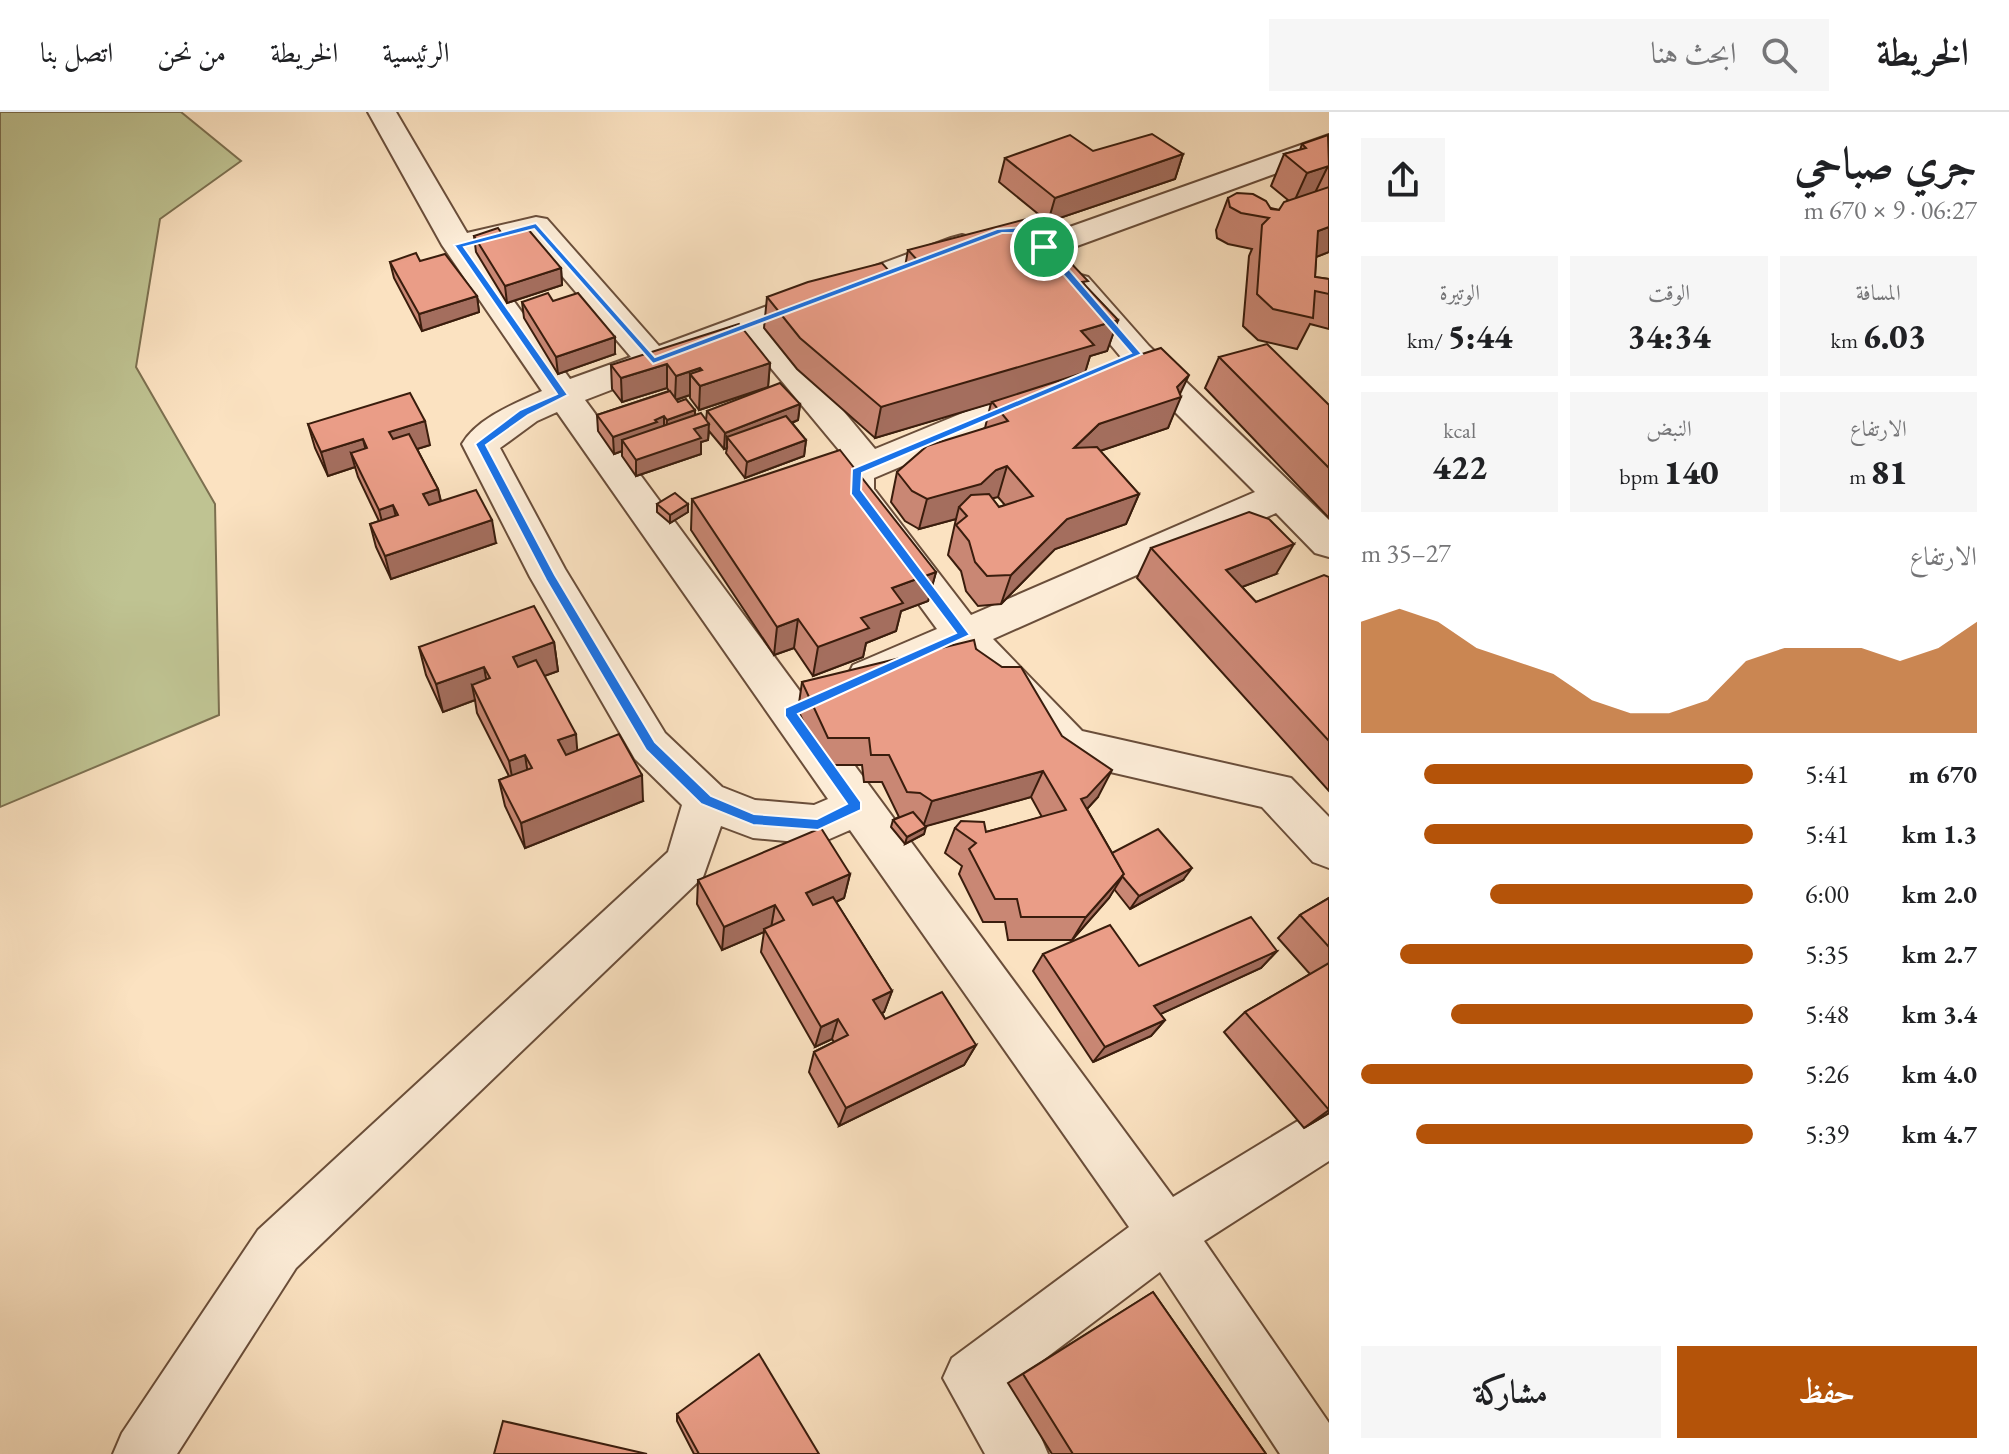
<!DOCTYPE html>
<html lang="ar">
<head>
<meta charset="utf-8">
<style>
  :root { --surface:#fff; --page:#f6f6f6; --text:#202124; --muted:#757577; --line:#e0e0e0; --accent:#b45309 }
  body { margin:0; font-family:"EB Garamond",Amiri,serif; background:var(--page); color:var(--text); direction:rtl; height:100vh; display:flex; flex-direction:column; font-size:30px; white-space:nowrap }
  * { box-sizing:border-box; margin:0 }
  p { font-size:26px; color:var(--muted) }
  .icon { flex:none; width:44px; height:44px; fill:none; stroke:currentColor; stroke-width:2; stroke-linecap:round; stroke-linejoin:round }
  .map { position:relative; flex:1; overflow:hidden; direction:ltr }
  .details { display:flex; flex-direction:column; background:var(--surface); width:680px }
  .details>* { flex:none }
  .pin { position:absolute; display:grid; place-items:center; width:68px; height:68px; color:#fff; margin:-34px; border:4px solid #fff; border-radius:50%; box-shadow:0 2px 8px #0007 }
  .round { display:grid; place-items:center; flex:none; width:84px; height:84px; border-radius:0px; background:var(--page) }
  .overview { display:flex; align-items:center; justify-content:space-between; height:136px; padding:0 32px }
  h1 { font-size:44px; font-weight:800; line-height:60px }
  .metrics { display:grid; grid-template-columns:repeat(3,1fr); gap:12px; height:136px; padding:8px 32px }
  .metrics div { display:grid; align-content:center; border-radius:0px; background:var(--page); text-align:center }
  .metrics b { font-size:34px; font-weight:800 }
  .metrics small { font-size:22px; font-weight:400 }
  .metrics p { font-size:22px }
  .chart { height:224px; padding:16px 32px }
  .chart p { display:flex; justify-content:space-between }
  .chart svg { width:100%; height:144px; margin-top:8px; fill:var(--accent); opacity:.7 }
  .cta { display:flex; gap:16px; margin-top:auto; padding:16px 32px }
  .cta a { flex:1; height:92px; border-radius:0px; background:var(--accent); color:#fff; font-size:32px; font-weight:800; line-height:92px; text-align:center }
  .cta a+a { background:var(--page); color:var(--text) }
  ul { padding:0 32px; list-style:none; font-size:26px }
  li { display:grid; grid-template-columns:128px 96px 1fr; align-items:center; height:60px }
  li i { height:20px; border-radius:10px; background:var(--accent) }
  header { display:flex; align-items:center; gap:48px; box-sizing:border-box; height:112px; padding:0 40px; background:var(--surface); border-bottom:2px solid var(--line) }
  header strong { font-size:38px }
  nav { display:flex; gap:44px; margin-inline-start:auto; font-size:28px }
  .search { width:560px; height:72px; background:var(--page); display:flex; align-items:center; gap:20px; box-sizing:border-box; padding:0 28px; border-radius:0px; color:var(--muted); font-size:30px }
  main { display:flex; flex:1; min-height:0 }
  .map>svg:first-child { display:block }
  .green { fill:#bfc392; stroke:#7c7050; stroke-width:2 }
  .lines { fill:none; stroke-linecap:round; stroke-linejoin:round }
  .minor-casing { stroke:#6a4e3a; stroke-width:4 }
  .minor { fill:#fcecd7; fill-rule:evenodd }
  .wall { fill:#c98774; stroke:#3a1d0d; stroke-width:2; fill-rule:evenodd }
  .shaded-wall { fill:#a46e5e; stroke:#3a1d0d; stroke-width:2 }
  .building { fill:#ea9d87; stroke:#3a1d0d; stroke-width:2 }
  .route { fill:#1a73e8; stroke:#fff; stroke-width:2; fill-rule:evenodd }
</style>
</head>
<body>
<header>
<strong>الخريطة</strong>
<div class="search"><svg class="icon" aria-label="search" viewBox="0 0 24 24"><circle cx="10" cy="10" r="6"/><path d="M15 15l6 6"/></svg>ابحث هنا</div>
<nav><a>الرئيسية</a><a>الخريطة</a><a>من نحن</a><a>اتصل بنا</a></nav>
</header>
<main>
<section class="details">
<div class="overview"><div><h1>جري صباحي</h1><p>06:27 · 9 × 670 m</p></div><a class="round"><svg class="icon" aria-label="share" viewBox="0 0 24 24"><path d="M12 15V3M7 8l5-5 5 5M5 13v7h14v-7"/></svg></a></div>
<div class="metrics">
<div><p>المسافة</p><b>6.03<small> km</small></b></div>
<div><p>الوقت</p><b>34:34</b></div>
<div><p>الوتيرة</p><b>5:44<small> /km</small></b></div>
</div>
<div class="metrics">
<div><p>الارتفاع</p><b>81<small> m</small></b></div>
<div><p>النبض</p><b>140<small> bpm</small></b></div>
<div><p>kcal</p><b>422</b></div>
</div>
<div class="chart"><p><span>الارتفاع</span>27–35 m</p>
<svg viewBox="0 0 160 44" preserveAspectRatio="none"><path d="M0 44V10L10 6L20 10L30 18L40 22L50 26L60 34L70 38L80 38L90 34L100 22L110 18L120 18L130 18L140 22L150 18L160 10V44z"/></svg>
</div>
<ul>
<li><b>670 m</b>5:41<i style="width:84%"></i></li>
<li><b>1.3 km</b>5:41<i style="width:84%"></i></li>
<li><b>2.0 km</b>6:00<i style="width:67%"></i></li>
<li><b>2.7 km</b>5:35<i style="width:90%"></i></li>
<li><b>3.4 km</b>5:48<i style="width:77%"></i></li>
<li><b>4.0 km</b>5:26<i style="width:100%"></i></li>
<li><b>4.7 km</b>5:39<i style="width:86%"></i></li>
</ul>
<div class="cta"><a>حفظ</a><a>مشاركة</a></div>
</section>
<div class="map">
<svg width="1329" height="1342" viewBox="0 0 1329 1342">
  <rect width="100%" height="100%" fill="#fbe2c1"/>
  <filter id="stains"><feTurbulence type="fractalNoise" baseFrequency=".0025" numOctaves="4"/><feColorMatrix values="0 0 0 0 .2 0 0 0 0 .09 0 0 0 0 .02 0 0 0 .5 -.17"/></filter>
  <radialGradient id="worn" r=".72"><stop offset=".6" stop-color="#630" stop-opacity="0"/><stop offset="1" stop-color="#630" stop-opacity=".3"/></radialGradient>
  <polygon class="green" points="0,0 181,0 241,49 160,107 136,255 215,392 219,603 0,695"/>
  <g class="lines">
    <defs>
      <g id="minor">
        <path d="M368,0H396L467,121L536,105L547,107L659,234L951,126L962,123L973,126L978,133L973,140L774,216L875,337L1031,273L1043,269L1055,273L1061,281L1055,289L874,366V377L971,503L1255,380L1125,250L1066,179L1061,172L1066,165L1077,162L1088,165L1149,234L1329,408V445L1315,441L1276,401L993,527L1082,619L1291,666L1329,705V756L1313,750L1262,695L1054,647L958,543L868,581L853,577L847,565L853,553L937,517L836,379L839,338L746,226L585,288L1173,1085L1311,1001L1329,993V1049L1204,1129L1329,1311V1342H1280L1160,1160L1010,1273L1039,1321L1048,1342H985L943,1266L952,1246L1129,1115L850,718L818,732L753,726L721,714L703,765L296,1156L177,1342H113L122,1321L258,1118L668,740L682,693L635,647L530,465L462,332C477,306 516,291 542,279L442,133ZM529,125L631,245L570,267L477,138ZM557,300L828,687L814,693L755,688L722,675L665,621L565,457L500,336L537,309Z"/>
        <polygon points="1329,23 1329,42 1055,142 1044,145 1033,142 1028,135 1033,128"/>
      </g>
    </defs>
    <use href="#minor" class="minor-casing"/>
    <use href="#minor" class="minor"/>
  </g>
  <g class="wall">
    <polygon points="1329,24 1329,140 1316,145 1315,165 1329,167 1329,217 1310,212 1297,237 1258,228 1243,214 1249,144 1252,137 1228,132 1217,126 1216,118 1228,86 1279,98 1288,88 1271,74 1284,42 1300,38 1302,32"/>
    <polygon points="1093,39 1183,42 1175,67 1048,110 999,70 1005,46"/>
    <polygon points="503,123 561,156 562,173 507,191 476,140 474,124"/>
    <path d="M908,138L1072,152L1086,175L1118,208L1107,239L1090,244L1085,260L1180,283L1168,316L1100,339L1139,382L1126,412L1055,437L1001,492L978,494L966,479L961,459L948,443L956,407L919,417L905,409L891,390L897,360L985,316L991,291L875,326L797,257L764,216L767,185L905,155ZM998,385L1005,393L999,395L992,386Z"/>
    <polygon points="420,149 477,184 479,200 422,219 394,166 390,150"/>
    <polygon points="553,189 615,242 558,262 524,206 522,190"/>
    <polygon points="1219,245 1329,293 1329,406 1205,276"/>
    <polygon points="770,251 768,275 699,298 690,286 690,283 676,288 695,303 706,308 707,299 800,292 798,308 792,311 806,328 804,344 745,366 726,341 727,336 724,337 709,319 708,328 701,330 701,342 636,364 622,344 622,339 614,342 598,319 597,303 669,279 667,276 622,290 612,277 611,253"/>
    <polygon points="308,312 430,333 417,337 438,377 441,389 496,431 391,467 376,435 370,412 379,409 358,365 355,355 328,364 315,336"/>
    <polygon points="692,387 936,460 928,489 901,499 896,519 866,531 863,545 813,564 794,536 774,543 691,418"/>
    <polygon points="657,392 688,392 688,400 670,411 657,400"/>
    <polygon points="1151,436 1276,462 1242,475 1256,490 1329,465 1329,679 1137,466"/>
    <polygon points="554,530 558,559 544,564 577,638 643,689 525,736 505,694 499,668 509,664 477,601 475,588 443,600 426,563 419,535"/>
    <polygon points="976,537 1098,685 1087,697 1112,741 1183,768 1130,797 1114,777 1109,786 1072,828 1008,828 1005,810 983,810 959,762 962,754 945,741 955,716 986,720 1042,705 1031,685 925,714 924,722 905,732 891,715 893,708 899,705 882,670 864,670 862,653 823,653 798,598 802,570"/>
    <polygon points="850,762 844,786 836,790 892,879 884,900 882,901 885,907 976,933 964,953 839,1014 809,960 814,940 834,930 832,927 815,935 761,840 764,820 722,838 697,792 698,768"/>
    <polygon points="1329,786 1329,1001 1304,1016 1224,920 1245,900 1310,862 1278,826 1300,803"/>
    <polygon points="1277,839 1261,856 1160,902 1165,908 1151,924 1093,950 1033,859 1043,842 1139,854"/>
    <polygon points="1153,1180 1266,1342 1052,1342 1008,1271"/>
    <polygon points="677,1302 819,1342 694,1342 677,1309"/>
  </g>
  <g class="shaded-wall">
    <polygon points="1183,42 1175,67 1048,110 1055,86"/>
    <polygon points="1328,54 1313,85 1293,92 1307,61"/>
    <polygon points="1329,115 1329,140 1303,150 1318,119"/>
    <polygon points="1075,142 1065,174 1065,145"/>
    <polygon points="561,156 562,173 507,191 505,174"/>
    <polygon points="477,184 479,200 422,219 419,202"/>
    <polygon points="1118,208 1107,239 1090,244 1084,264 875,326 881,295 1081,219"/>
    <polygon points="615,225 615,242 558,262 556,245"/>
    <polygon points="770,251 768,275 699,298 700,274"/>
    <polygon points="667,252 667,276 622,290 621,266"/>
    <polygon points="700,256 700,274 690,262 690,283 675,288 676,264"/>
    <polygon points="1189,263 1178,286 1181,285 1168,316 1088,343 1074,336 1099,312 1177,275"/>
    <polygon points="800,292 798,308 734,333 727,325 727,336 724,337 725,321"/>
    <polygon points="695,298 695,314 666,324 667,308"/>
    <polygon points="664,304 664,321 622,328 622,339 614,342 613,325"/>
    <polygon points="425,309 430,333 394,344 389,320"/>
    <polygon points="709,312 708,328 701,330 701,342 636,364 636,348 694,317"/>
    <polygon points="363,327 369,351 351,341 355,355 328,364 321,340"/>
    <polygon points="806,328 804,344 745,366 747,350"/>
    <polygon points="1007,354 998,385 959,395 956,407 919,417 927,387 996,358"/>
    <polygon points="438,377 443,401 428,406 423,382"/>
    <polygon points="1139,382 1126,412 1055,437 1001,492 1011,463 1067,407"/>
    <polygon points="688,392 688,400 670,411 670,403"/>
    <polygon points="393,393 399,417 385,421 379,398"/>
    <polygon points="492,408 496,431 391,467 385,444"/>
    <polygon points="1294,432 1276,462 1210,487 1226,458"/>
    <polygon points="936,460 928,489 901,499 896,519 866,531 863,545 813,564 818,535 861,506 892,476"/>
    <polygon points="798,507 794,536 774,543 777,515"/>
    <polygon points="554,530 558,559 517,574 513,545"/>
    <polygon points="484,555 489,583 472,573 475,588 443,600 436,572"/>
    <polygon points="576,622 578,648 562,655 558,628"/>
    <polygon points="525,643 529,669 514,675 509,649"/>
    <polygon points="1112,658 1098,685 1074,711 1081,687"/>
    <polygon points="1043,659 1031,685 923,715 932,689"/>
    <polygon points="642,663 643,689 525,736 521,711"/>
    <polygon points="926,715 924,722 905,732 907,725"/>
    <polygon points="1192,756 1183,768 1130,797 1139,784"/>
    <polygon points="850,762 844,786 802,805 806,781"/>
    <polygon points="1124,762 1109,786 1072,828 1086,805"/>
    <polygon points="775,793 771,816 764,817 764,820 722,838 724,815"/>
    <polygon points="1277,839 1261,856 1141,911 1154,894"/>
    <polygon points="892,879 884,900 866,909 873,888"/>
    <polygon points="838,907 832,927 815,935 821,915"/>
    <polygon points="1165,908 1151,924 1093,950 1105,935"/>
    <polygon points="976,933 964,953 839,1014 846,996"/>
    <polygon points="1329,998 1329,1001 1304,1016"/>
  </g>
  <g class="building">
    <polygon points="1152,22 1183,42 1055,86 1005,46 1070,23 1093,39"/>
    <polygon points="1328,23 1329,54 1307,61 1284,42 1306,36 1302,32"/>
    <polygon points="1329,75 1329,115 1318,119 1315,165 1329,167 1329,182 1315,179 1313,206 1273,197 1257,182 1262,113 1269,106 1241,101 1230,95 1228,86 1237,81 1253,82 1266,89 1271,97 1279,98 1284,90"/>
    <polygon points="1038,104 1075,142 1065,145 1088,169 1082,170 1118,208 1081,219 1094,233 881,295 800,226 767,185 808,170 882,151 889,159 920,151 908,138"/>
    <polygon points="498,116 503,123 527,116 561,156 505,174 474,124"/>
    <polygon points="416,141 420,149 445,142 477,184 419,202 390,150"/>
    <polygon points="548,181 553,189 578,181 615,225 556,245 522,190"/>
    <polygon points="739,212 770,251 700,274 690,262 702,258 700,256 676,264 667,252 621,266 611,253"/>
    <polygon points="1267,232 1329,293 1329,356 1219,245"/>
    <polygon points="1161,236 1189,263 1177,275 1181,285 1099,312 1074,336 1097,335 1139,382 1067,407 1011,463 987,464 975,450 969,429 956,413 967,404 959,395 971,383 989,382 999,395 1033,384 1007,354 996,358 981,372 927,387 912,379 897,360 927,334 1008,309 992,290"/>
    <polygon points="780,271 800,292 725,321 707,299"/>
    <polygon points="670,279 678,290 686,287 695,298 667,308 664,304 655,308 657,310 613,325 597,303"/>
    <polygon points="410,281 425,309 389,320 393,327 409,322 438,377 423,382 429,393 476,378 492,408 385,444 370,412 398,403 393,393 379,398 351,341 367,336 363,327 321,340 308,312"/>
    <polygon points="701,301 709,312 694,317 701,326 636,348 622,328"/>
    <polygon points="786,304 806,328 747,350 727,325"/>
    <polygon points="840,338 936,460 892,476 903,491 861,506 869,516 818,535 798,507 777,515 692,387"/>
    <polygon points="675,381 688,392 670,403 657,392"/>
    <polygon points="1249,400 1269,407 1294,432 1226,458 1256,490 1324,463 1329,465 1329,629 1151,436"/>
    <polygon points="534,494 554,530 513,545 518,555 536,548 576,622 558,628 566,643 619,622 642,663 521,711 499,668 532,656 525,643 509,649 472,573 490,566 484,555 436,572 419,535"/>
    <polygon points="974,528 976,537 1002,555 1021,555 1062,624 1112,658 1087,685 1081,687 1124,762 1086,805 1021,805 1017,787 995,787 969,737 976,731 955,716 961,709 984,710 986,720 1066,698 1043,659 932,689 920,681 907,680 889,643 871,643 869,626 828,626 802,570"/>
    <polygon points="913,700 926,715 907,725 893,708"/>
    <polygon points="821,716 850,762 806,781 813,793 833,785 892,879 873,888 885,907 942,880 976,933 846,996 814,940 848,923 838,907 821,915 764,817 784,808 775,793 724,815 698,768"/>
    <polygon points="1158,717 1192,756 1139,784 1122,764 1124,762 1112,741"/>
    <polygon points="1329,786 1329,835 1300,803"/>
    <polygon points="1251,805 1277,839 1154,894 1165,908 1105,935 1043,842 1110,813 1139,854"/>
    <polygon points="1329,851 1329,998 1245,900"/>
    <polygon points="1153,1180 1266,1342 1073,1342 1023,1262"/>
    <polygon points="759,1242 819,1342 699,1342 677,1302"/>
    <polygon points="503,1309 647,1342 494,1342"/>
  </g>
  <path class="route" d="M536,111L655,245L997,117L1025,115L1048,133L1142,242L862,361L861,378L970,523L798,602L861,690V698L818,718L753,713L701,692L646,638L546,468L475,332L520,298L557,282L454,133ZM534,117L653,252L1002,121H1023L1041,137L1131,241L852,357L851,382L956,521L785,596V604L847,692L817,707L754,702L711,684L655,630L555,463L486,333L528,303L568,283L464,135Z"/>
  <rect width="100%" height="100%" filter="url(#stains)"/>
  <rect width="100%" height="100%" fill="url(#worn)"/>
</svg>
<div class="pin" style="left:1044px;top:135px;background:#1e9e55"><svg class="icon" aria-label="arrive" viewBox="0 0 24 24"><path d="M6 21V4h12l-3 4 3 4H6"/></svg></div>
</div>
</main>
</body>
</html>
